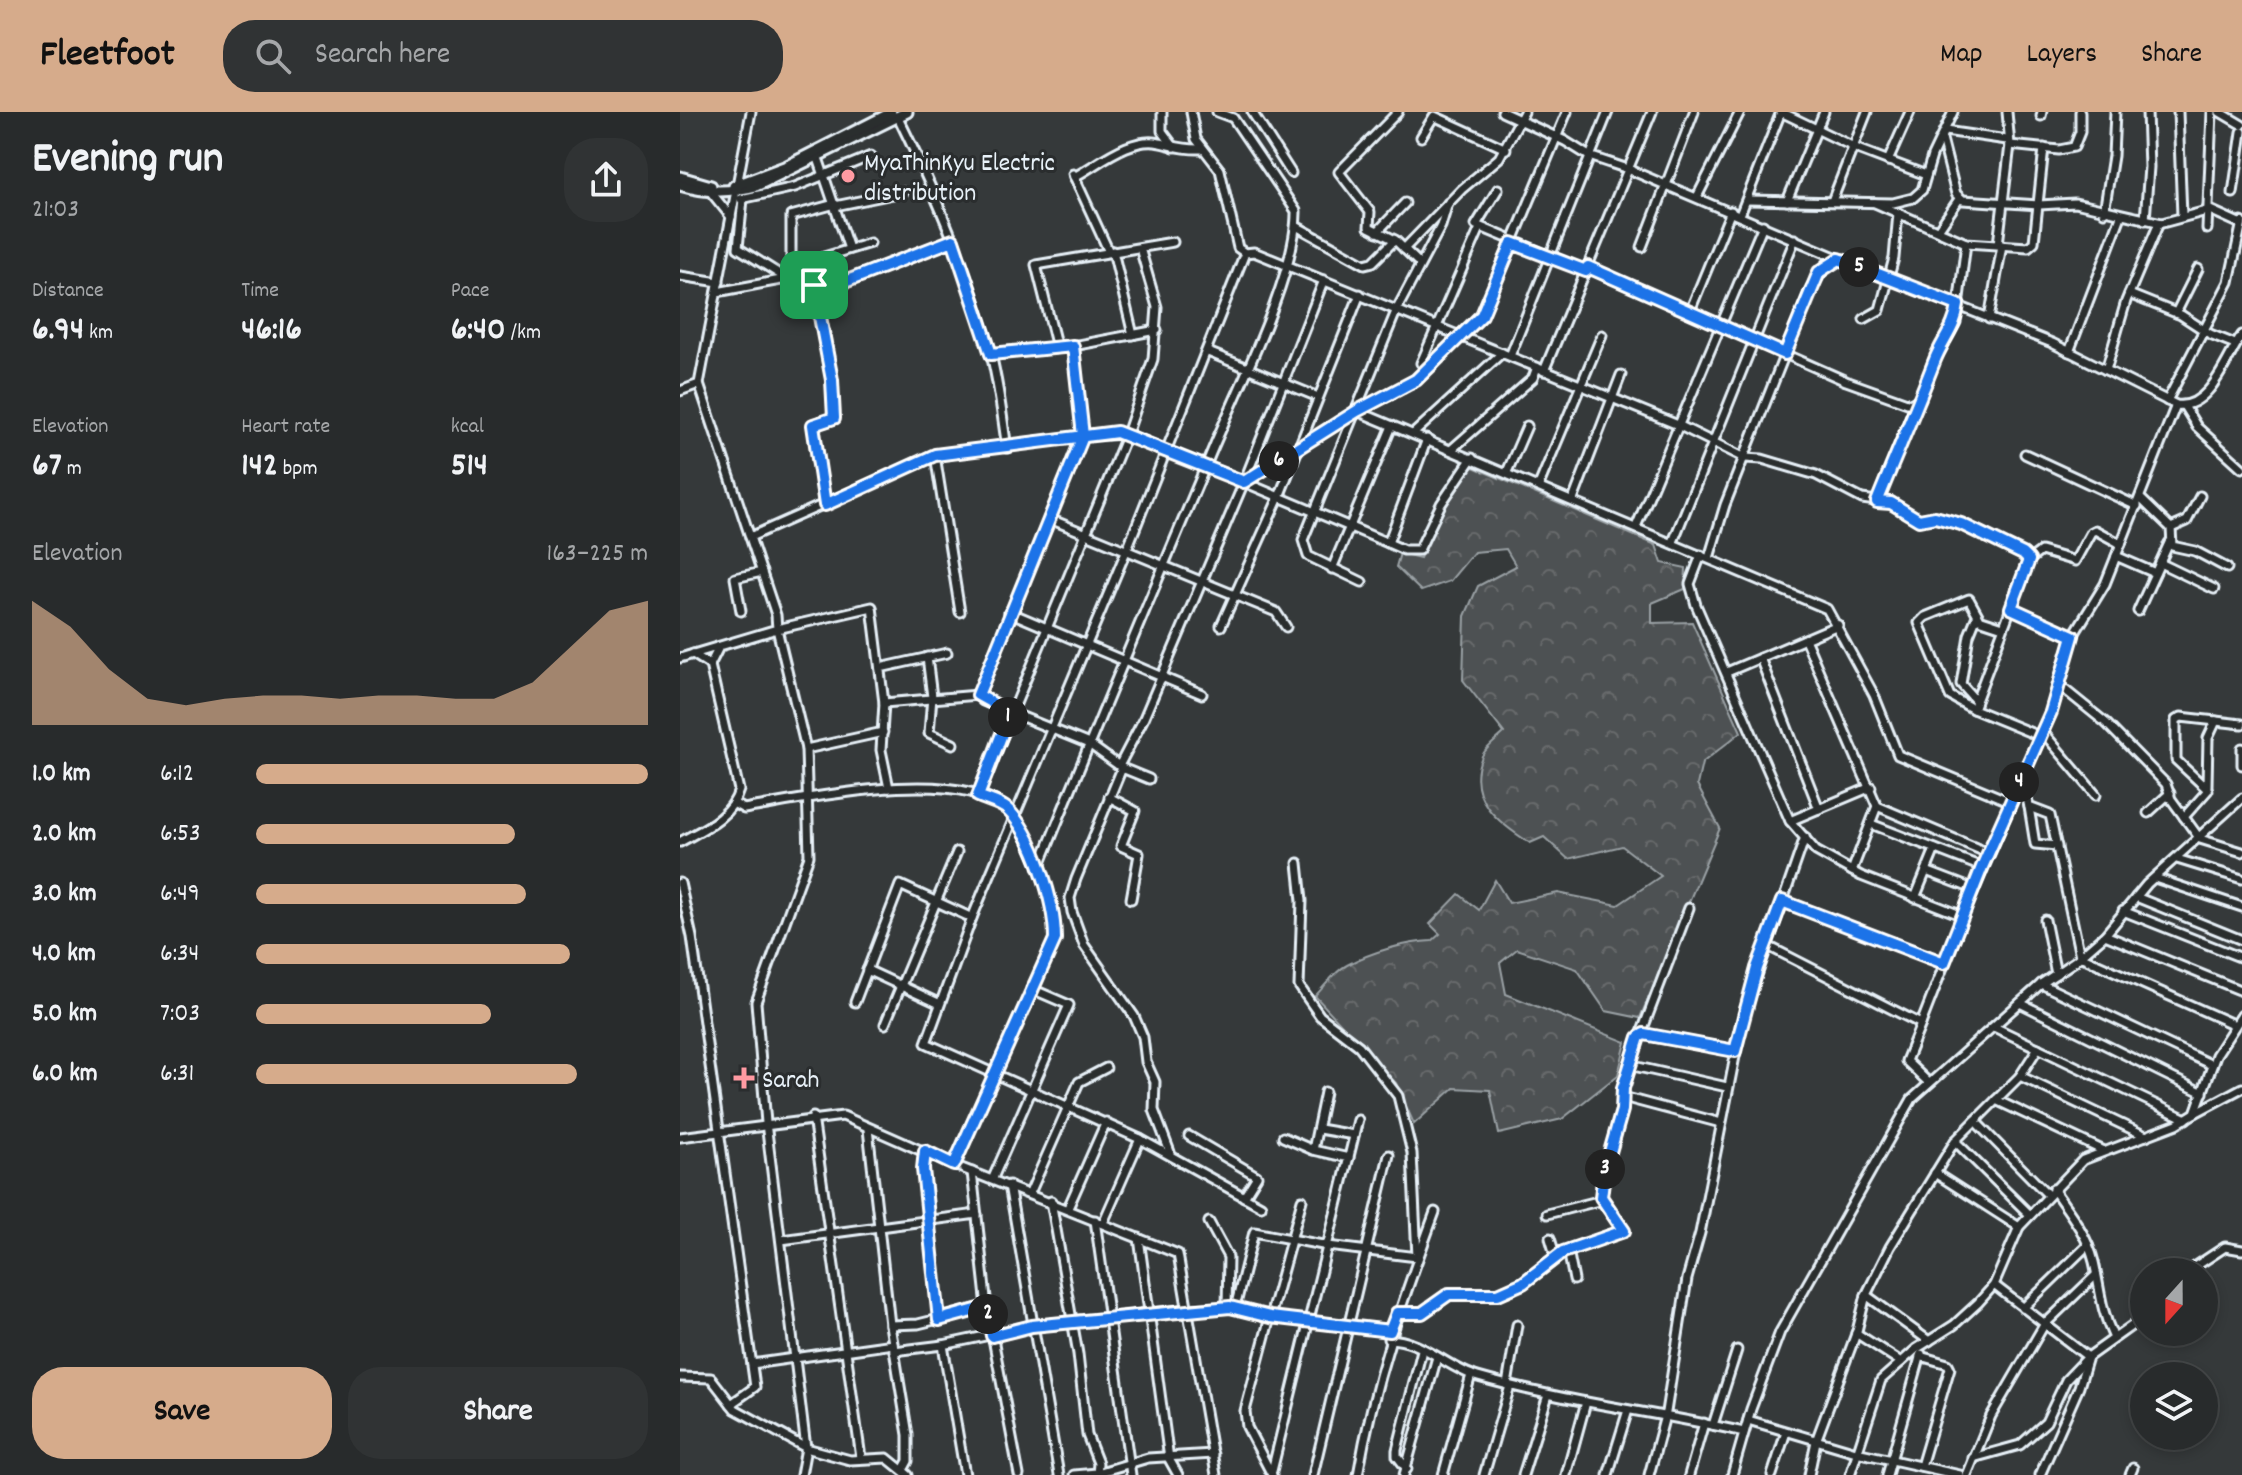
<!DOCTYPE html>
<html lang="en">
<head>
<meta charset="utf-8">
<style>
  :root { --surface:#282b2c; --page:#303334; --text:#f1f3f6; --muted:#a5a7a9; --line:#444748; --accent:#d6ab8b }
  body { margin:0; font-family:Dekko,sans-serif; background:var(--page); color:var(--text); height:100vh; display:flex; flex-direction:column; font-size:30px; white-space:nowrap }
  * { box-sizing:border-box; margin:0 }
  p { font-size:26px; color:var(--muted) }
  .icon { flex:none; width:44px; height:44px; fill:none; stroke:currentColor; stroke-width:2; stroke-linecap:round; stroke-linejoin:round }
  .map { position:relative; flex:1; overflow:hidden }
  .panel { display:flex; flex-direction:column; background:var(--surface); width:680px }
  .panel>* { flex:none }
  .needle { width:52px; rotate:201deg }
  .buttons { position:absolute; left:1450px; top:1146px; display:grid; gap:16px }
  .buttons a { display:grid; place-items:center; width:88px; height:88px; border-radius:50%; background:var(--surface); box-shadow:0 4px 12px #0003,0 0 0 2px var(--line); font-size:40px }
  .pin { position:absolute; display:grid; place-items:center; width:68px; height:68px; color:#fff; margin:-34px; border-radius:16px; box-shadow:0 4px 12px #0006 }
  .km { position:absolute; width:40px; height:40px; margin:-20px; border-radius:50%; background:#222; color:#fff; font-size:22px; line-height:40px; text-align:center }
  .round { display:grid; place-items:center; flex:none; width:84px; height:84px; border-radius:32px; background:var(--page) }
  .head { display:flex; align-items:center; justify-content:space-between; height:136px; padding:0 32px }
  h1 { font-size:44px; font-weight:700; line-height:60px }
  .stats { display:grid; grid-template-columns:repeat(3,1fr); gap:12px; height:136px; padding:8px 32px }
  .stats div { display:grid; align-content:center }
  .stats b { font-size:34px; font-weight:700 }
  .stats small { font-size:22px; font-weight:400 }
  .stats p { font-size:22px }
  .chart { height:224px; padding:16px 32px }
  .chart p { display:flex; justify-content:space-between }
  .chart svg { width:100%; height:144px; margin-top:8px; fill:var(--accent); opacity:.7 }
  .primary-button { display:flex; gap:16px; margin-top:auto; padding:16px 32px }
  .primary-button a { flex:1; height:92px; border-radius:32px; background:var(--accent); color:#111; font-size:32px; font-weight:700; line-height:92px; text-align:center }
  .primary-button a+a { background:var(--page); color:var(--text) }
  ul { padding:0 32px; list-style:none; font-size:26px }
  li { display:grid; grid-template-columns:128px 96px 1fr; align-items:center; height:60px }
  li i { height:20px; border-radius:10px; background:var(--accent) }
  header { display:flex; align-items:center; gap:48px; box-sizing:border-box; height:112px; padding:0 40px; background:var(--accent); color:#111 }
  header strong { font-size:38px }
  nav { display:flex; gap:44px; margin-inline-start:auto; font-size:28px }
  .search { width:560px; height:72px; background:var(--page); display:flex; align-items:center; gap:20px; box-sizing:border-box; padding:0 28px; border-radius:32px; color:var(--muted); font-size:30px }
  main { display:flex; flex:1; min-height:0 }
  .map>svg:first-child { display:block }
  .forest { fill:url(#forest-crowns); stroke:#9aa1a5; stroke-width:2 }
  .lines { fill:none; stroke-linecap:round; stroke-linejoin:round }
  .minor-casing { stroke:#e8f1f8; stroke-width:13 }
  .major-casing { stroke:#e8f1f8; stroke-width:15 }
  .minor { stroke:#2a2d2e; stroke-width:7 }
  .major { stroke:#2a2d2e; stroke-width:9 }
  .route-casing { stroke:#fff; stroke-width:16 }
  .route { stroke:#1a73e8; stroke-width:10 }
  .poi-dot { fill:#ff9aa2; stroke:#2a2d2e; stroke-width:3 }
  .labels { text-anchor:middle; stroke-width:6; stroke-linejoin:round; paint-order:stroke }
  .poi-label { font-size:26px; fill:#e8f1f8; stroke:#2a2d2e; text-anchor:start }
</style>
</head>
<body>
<header>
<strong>Fleetfoot</strong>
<div class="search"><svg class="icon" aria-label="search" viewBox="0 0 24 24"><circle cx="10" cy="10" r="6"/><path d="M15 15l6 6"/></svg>Search here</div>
<nav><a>Map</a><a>Layers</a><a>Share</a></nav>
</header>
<main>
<section class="panel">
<div class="head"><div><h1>Evening run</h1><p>21:03</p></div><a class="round"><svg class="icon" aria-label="share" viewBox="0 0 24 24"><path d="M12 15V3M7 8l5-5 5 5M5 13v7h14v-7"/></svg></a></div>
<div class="stats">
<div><p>Distance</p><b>6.94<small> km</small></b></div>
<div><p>Time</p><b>46:16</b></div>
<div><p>Pace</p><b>6:40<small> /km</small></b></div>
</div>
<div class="stats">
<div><p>Elevation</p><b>67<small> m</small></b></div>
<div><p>Heart rate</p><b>142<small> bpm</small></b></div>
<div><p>kcal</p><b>514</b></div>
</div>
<div class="chart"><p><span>Elevation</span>163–225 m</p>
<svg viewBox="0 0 160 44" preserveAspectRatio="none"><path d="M0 44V6L10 14L20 27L30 36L40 38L50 36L60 35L70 35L80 36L90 35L100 35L110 36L120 36L130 31L140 20L150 9L160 6V44z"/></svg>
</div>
<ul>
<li><b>1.0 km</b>6:12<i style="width:100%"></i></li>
<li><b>2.0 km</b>6:53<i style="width:66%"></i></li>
<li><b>3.0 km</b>6:49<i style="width:69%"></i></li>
<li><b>4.0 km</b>6:34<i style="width:80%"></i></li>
<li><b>5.0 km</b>7:03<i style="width:60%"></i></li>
<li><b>6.0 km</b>6:31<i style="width:82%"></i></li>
</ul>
<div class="primary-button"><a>Save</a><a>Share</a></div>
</section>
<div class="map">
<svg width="1562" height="1363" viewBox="0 0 1562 1363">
  <defs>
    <pattern id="forest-crowns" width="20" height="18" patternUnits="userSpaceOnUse" patternTransform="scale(2)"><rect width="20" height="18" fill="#4d5152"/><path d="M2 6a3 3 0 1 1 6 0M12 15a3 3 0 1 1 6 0" fill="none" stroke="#676a6c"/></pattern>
  </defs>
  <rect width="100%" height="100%" fill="#35393a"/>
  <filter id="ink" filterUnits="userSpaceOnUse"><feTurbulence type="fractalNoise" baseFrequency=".0125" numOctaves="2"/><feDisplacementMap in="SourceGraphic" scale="16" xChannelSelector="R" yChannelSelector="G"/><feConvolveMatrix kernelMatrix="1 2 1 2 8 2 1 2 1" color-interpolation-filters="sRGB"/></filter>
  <g filter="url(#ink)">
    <path class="forest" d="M791,354L976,433L982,451L1006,456L1005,477L972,491V511L1012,510L1061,620L1022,651L1017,673L1040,716L960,906L926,899L897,857L837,837L820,851L826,882L946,930L938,963L882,1007L819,1022L810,978L774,976L734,1012L716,971L635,884C645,874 655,859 667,853C691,840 726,830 752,829L760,822L750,812L779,782L799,798L815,768L829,791L878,781L938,793L981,764L942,734L888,747L864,725L850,731C820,712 784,686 802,644C805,636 818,627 824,621L783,568L785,504L798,474L836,454L826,437L794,440L770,469L741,479L716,455L720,441L740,446L763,397Z"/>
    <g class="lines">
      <defs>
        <g id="minor">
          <polyline points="482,0 482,19 494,35"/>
          <polyline points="511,0 516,27 540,58 558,136 565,141"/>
          <polyline points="572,0 611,61"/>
          <path d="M822,0L885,29L909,44L948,57L1155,145L1372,231L1496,293C1530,298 1546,246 1562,223"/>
          <polyline points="1101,0 1180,38 1246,63"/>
          <polyline points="1498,0 1502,104"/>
          <polyline points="1540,0 1562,13"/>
          <polyline points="1361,4 1362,0"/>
          <path d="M218,5C255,80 288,158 310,239C319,271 322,305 327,336"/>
          <polyline points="1265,19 1327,28"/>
          <polyline points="741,25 754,4 826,37"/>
          <polyline points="1262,27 1276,82 1283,88 1359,93 1395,91 1482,111 1530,98 1561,112"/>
          <polyline points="1330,33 1379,38 1394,35 1400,20 1400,0"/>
          <polyline points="138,46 169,137"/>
          <polyline points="1208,49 1230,0"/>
          <polyline points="393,62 429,140"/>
          <path d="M394,65C417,53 452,23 480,31C494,34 505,38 522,37"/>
          <polyline points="818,77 796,113 906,159"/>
          <polyline points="30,79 51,105"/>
          <polyline points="1553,81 1562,20"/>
          <polyline points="1017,85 1060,0"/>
          <polyline points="61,87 115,75 191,44"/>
          <polyline points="63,87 58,136 101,163 111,155 111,104 155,92"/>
          <polyline points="1067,88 1213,91 1233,86 1242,78 1252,44 1273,0"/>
          <polyline points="1107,89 1144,0"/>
          <polyline points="1152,89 1187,0"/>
          <polyline points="1195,91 1286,131 1348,135 1354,130 1364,36"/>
          <polyline points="155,94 223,80"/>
          <polyline points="1424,100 1433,44 1435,0"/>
          <polyline points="1060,103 1101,0"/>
          <polyline points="1465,108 1469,55 1467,0"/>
          <polyline points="616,114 685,152 693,150 715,128 739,151"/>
          <polyline points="1527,117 1532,0"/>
          <polyline points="1258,118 1279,87"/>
          <polyline points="697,120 725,91"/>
          <polyline points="715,128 689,115 690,100 659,60 718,0"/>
          <polyline points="1318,132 1330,33 1327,0"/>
          <polyline points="962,135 1014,0"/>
          <polyline points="724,137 782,77 819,46 844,0"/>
          <polyline points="433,139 453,223"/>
          <polyline points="111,155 190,131"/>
          <polyline points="908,155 1166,269 1230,292 1240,287 1254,249 1276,210 1286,131"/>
          <polyline points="0,164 39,170"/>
          <polyline points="134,173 152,268 154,306 133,313 145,393"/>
          <polyline points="37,180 101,168 134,173 162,171 273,128"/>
          <polyline points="1449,182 1501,203 1530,222 1555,232"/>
          <polyline points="1010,199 1051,99"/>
          <polyline points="1496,201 1518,157"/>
          <polyline points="1184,207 1200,198 1214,146 1218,101"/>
          <polyline points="1309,207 1322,133"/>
          <polyline points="393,234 403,324 298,583 303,589 409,632 442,656 396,767 390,786 392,800 404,833 454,904 463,925 466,950 475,970 474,998 490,1040"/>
          <polyline points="377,236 356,153 493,130"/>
          <polyline points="528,240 638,285"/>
          <polyline points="1389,240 1441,104"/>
          <polyline points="311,242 393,234 477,218"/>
          <polyline points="830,244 928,0"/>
          <polyline points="741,251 800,116"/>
          <polyline points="1426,258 1446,189 1479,111"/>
          <polyline points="864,259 972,0"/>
          <polyline points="0,279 19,272 71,0"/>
          <polyline points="1487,289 1549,170 1562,110"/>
          <polyline points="1504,294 1517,315 1562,356"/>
          <polyline points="677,299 1147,497 1194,583 1218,643 1331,690"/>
          <polyline points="733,322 822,241"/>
          <polyline points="772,337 853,266 857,255"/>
          <polyline points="1345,342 1457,394"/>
          <polyline points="255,343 280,500"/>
          <polyline points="827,360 847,314"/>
          <polyline points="564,370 708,431 747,327"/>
          <polyline points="859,373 922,223"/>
          <polyline points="1460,386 1491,416 1492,434 1515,439 1547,456"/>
          <polyline points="893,388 941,263"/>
          <polyline points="1197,390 1236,291"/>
          <polyline points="370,407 596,500 606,515"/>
          <polyline points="956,415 1083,113"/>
          <polyline points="1491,416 1507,409 1520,384"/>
          <polyline points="70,425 255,343 403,324 447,322 564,370 677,299 736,268 802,203 887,0"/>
          <polyline points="993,430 1115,127"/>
          <polyline points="708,431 724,438 739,438 761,392 792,346"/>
          <polyline points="1021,443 1010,472 1016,493 1110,709 1136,739 1181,764 1283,804 1371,600 1393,524 1425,472 1496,293"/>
          <polyline points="1436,444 1475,461"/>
          <polyline points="1029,446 1045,393 1131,176 1147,152 1159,147"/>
          <polyline points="1349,448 1361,439 1395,449 1411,420 1415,418 1441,432"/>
          <polyline points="1480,451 1534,477"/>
          <polyline points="652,457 712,314"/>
          <polyline points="682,470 628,444 623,428 717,197 761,114 768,91"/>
          <polyline points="1331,496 1393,524"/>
          <polyline points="61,499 55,466 82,460"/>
          <polyline points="1458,499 1489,431"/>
          <polyline points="329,500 522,582"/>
          <polyline points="541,514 599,385 680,182"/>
          <polyline points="1125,527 1197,694 1172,759"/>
          <polyline points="13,542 30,553 39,535"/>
          <polyline points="247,545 252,585 249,621 273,632"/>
          <polyline points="0,546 97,517 96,503 19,272"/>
          <polyline points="1080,546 1139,697"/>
          <polyline points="200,556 267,541"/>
          <polyline points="1047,560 1158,513"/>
          <polyline points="1379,573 1426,611 1486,672 1491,687 1520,727 1562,740"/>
          <polyline points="1295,588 1281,572 1289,523 1296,506 1323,515"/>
          <polyline points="204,591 298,583"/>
          <polyline points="1293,597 1270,584 1239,511 1245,505 1289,487 1299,505"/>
          <polyline points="1362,619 1416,683"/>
          <polyline points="1562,636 1562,653"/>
          <polyline points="126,637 203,620"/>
          <polyline points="439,654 464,606 564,370 644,168"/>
          <polyline points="442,656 469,667"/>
          <polyline points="1339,672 1344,675 1349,695 1370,703 1400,844 1555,913"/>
          <polyline points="1527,674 1528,626 1536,609"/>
          <polyline points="298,684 447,322 473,247 477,195 460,136"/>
          <polyline points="429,685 455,699 441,734 459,742 451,787"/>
          <path d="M55,692L64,697C125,687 277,653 327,697C341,709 350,734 357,750C368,776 375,799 375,827L274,1053"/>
          <polyline points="1197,694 1308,741"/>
          <polyline points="1349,695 1355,732 1377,734"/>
          <polyline points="1468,701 1490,681"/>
          <polyline points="1504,705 1528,678 1496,648 1496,608 1501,605 1562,612"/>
          <polyline points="1110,709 1191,675"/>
          <polyline points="1191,712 1302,755"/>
          <path d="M0,730C23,717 51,706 59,678L30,553"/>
          <polyline points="1497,747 1562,767"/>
          <path d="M359,756C416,614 475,474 534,334C559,275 617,160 616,99L553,6L537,0"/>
          <polyline points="1246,759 1293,777"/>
          <polyline points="1475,766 1562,795"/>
          <polyline points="0,771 12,825 75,1275 51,1292"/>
          <polyline points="1456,785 1562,828"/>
          <polyline points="1235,786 1255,737"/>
          <polyline points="1102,789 1264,851"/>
          <polyline points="1443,799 1562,846"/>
          <polyline points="1365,808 1376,862"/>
          <polyline points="1425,823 1562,879"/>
          <polyline points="1086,833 1241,912 1283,804"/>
          <polyline points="187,858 258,891"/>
          <polyline points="1361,872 1532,953"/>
          <polyline points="175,890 220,773 292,806"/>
          <polyline points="1340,891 1523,981"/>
          <polyline points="205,912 277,740"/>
          <polyline points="1241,912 1226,949 1249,971"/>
          <polyline points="1314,915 1506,1007"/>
          <polyline points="961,922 1009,796"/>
          <polyline points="949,953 1047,975"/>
          <polyline points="1340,964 1466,1024"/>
          <polyline points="943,985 1041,1011"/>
          <polyline points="1316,988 1422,1038"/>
          <polyline points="1515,1001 1562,976"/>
          <polyline points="133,1005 181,1346"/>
          <polyline points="1295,1009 1368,1083"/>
          <polyline points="188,1017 210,1213 228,1323 228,1349 223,1358"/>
          <polyline points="639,1017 674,1023"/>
          <polyline points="509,1024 577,1064 564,1085"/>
          <polyline points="0,1025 163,1004 274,1053 498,1142 536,1363"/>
          <polyline points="603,1025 633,1038 669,1046"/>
          <polyline points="1275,1029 1350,1103"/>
          <polyline points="633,1038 645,980"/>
          <polyline points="245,1039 243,1057 259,1208"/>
          <polyline points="292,1060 307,1195 339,1363"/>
          <polyline points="1255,1061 1339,1115"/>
          <polyline points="313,1066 389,893 352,877"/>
          <polyline points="329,1073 379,1363"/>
          <path d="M1373,1077C1389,1100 1407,1122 1414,1150C1420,1176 1421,1199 1433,1224"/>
          <polyline points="350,1081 399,970 426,956"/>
          <polyline points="622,1088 590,1205 710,1219"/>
          <polyline points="371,1089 398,1242 407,1323 418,1351 417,1363"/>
          <polyline points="581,1094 460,1027 246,931 292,806 447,437 565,141 574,140 998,313 1065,346 1082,347 1136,363 1182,387 1211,391 1239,408 1255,405 1281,412 1343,442 1349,448 1293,597 1359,624"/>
          <polyline points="388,1096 426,1010"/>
          <polyline points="867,1102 922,1088"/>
          <polyline points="415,1108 451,1363"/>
          <polyline points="529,1110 548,1145 547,1195"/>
          <polyline points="423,1111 460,1027"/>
          <polyline points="459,1126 489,1347 498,1363"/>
          <polyline points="870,1126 876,1146"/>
          <polyline points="101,1128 297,1102"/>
          <polyline points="888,1138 894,1168"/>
          <polyline points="1507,1160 1545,1135 1562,1138"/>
          <polyline points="1314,1173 1408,1245 1399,1275 1360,1363"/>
          <polyline points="1186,1183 1249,1229"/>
          <polyline points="555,1196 574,1120 648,1134 737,1145 732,1041 718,984 679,934 640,904 619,874 622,789 618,751"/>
          <polyline points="1343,1196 1408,1133"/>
          <polyline points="717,1201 742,1201 769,1182 818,1182 843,1171 883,1140 944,1119 921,1085 924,1061 942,998 943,976 959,925 964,922 1055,939"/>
          <polyline points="210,1213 238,1212 307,1195"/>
          <polyline points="1176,1221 1221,1250"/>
          <path d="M708,1227C742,1227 767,1256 798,1265C885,1290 976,1300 1064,1320"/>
          <polyline points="263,1233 285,1363"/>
          <polyline points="214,1239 263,1233 352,1214 509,1197 550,1195 590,1205 565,1299 567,1315 592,1363"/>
          <polyline points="1240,1244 1268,1252 1270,1256 1241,1354"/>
          <polyline points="72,1252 213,1232"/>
          <polyline points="0,1265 31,1266 55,1297 126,1336 170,1348 207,1346 228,1363"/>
          <polyline points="827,1273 837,1213"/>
          <polyline points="1068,1308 1176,1340 1280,1363"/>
          <polyline points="1033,1313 1057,1238"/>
          <polyline points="1293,1346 1340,1333 1366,1310 1386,1268 1408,1245 1464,1205"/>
          <polyline points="727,1357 717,1344 717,1338 742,1238"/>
          <polyline points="592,1359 678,1008"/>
          <polyline points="121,1363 126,1336 86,1011 76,890 129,744 126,637 97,517 192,495 204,591 201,638 209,676"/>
          <polyline points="394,1363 417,1361 468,1346 533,1342"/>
          <polyline points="633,1363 709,1043"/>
          <path d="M678,1363C694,1268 722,1190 755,1100"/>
          <polyline points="724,1363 757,1245"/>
          <polyline points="763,1363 791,1263"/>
          <polyline points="804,1363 830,1274"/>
          <polyline points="843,1363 868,1283"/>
          <polyline points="886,1363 906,1290"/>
          <polyline points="928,1363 948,1298"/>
          <polyline points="969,1363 986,1300 1007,1167 1020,1121 1063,904 1125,725"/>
          <polyline points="1009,1363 1024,1311"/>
          <polyline points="1052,1363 1071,1297 1100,1220 1232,987 1361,872 1395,849 1425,823 1467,772 1562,686"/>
          <polyline points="1092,1363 1106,1320"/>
          <polyline points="1129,1363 1136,1329 1177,1219 1186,1183 1210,1135 1275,1029 1340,964 1358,936"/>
          <polyline points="1170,1363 1201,1268 1236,1237 1274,1213 1298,1191 1314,1173 1339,1115 1403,1048 1497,1012 1515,1001 1536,943 1562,903"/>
          <polyline points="1207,1363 1241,1242"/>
          <polyline points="1287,1363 1311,1304 1364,1213 1416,1163"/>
          <polyline points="1450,1363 1453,1356"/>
        </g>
        <g id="major">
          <polyline points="0,65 31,74"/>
          <path d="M0,73C26,81 50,81 76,74L227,0"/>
          <polyline points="54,74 107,54 211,1"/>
        </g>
      </defs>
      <use href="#minor" class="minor-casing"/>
      <use href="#major" class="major-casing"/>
      <use href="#minor" class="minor"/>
      <use href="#major" class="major"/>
    </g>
  </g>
  <g class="lines" filter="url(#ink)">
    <defs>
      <path id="route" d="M134,173L162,171L273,128L311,242L393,234L403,324L298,583L330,601L298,684C307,688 320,691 327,697C354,722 375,791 375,827L274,1053L245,1039L243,1057L259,1208L307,1195L312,1224L352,1214L550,1195L590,1205L710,1219L717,1201H742L769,1182H818L843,1171L883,1140L944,1119L921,1085L924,1061L942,998L943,976L959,925L964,922L1055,939L1077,856L1102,789L1264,851L1302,755L1371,600L1393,524L1331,496L1349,448L1343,442L1281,412L1255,405L1239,408L1211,391L1197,390C1216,343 1236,297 1254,250C1262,228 1275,217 1278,193L1159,147L1139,160L1105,242L908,155L906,159L832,131L802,203L736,268L677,299L564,370L437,320L255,343L145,393L133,313L154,306L152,268L134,173"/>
    </defs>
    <use href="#route" class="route-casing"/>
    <use href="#route" class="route"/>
  </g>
  <g class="poi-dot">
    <circle cx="168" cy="64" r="8"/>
    <path d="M60 954h8v8h8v8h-8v8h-8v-8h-8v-8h8z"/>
  </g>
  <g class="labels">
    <g class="poi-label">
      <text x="184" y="58">MyaThinKyu Electric<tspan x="184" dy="30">distribution</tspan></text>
      <text x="82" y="975">Sarah</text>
    </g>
  </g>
</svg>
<div class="buttons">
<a><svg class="needle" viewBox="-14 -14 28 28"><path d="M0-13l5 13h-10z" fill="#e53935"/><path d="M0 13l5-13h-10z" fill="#a5a7a9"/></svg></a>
<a><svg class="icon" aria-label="layers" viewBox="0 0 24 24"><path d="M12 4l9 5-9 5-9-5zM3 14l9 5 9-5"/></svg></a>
</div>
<div class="pin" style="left:134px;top:173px;background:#1e9e55"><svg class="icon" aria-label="arrive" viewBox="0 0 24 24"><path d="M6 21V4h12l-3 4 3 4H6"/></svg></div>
<b class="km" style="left:328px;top:605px">1</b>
<b class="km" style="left:308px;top:1202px">2</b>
<b class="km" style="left:925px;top:1057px">3</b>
<b class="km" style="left:1339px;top:670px">4</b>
<b class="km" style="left:1179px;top:155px">5</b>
<b class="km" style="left:599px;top:349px">6</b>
</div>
</main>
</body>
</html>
